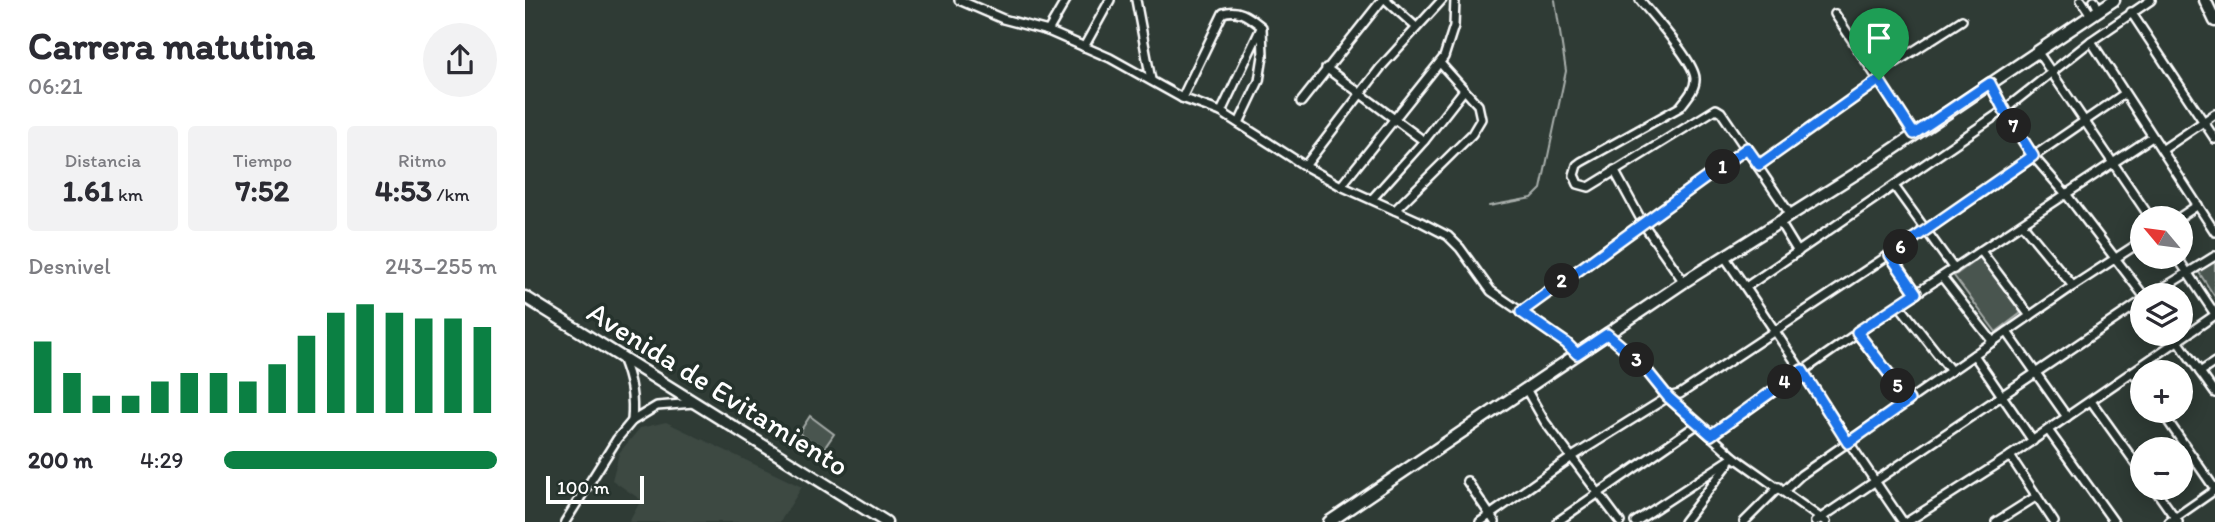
<!DOCTYPE html>
<html lang="es">
<head>
<meta charset="utf-8">
<style>
  :root { --surface:#fff; --page:#f2f2f3; --text:#2b2b33; --muted:#7c7c81; --accent:#0b8043 }
  body { margin:0; font-family:Itim,sans-serif; background:var(--page); color:var(--text); height:100vh; display:flex; flex-direction:column; font-size:26px; white-space:nowrap }
  * { box-sizing:border-box; margin:0 }
  p { font-size:23px; color:var(--muted) }
  .icon { flex:none; width:38px; height:38px; fill:none; stroke:currentColor; stroke-width:2; stroke-linecap:round; stroke-linejoin:round }
  .map { position:relative; flex:1; overflow:hidden }
  .drawer { display:flex; flex-direction:column; background:var(--surface); width:525px }
  .drawer>* { flex:none }
  .needle { width:46px; rotate:299deg }
  .controls { position:absolute; left:1605px; top:206px; display:grid; gap:14px }
  .controls a { display:grid; place-items:center; width:63px; height:63px; border-radius:50%; background:var(--surface); box-shadow:0 4px 18px #0003; font-size:35px }
  .scale { position:absolute; left:21px; bottom:18px; width:98px; box-sizing:border-box; padding-left:7px; border:4px solid #fff; border-top:0; font-size:19px; line-height:24px; white-space:nowrap; color:#fff; -webkit-text-stroke:5px #26332d; paint-order:stroke }
  .pin { position:absolute; display:grid; place-items:center; width:60px; height:60px; color:#fff; margin:-72px -30px; border-radius:50% 50% 50% 0; rotate:-45deg; box-shadow:0 0 7px #0007 }
  .pin .icon { rotate:45deg }
  .km { position:absolute; width:35px; height:35px; margin:-18px; border-radius:50%; background:#222; color:#fff; font-size:19px; line-height:35px; text-align:center }
  .round { display:grid; place-items:center; flex:none; width:74px; height:74px; border-radius:37px; background:var(--page) }
  .summary { display:flex; align-items:center; justify-content:space-between; height:119px; padding:0 28px }
  h1 { font-size:38px; font-weight:700; line-height:52px }
  .stats { display:grid; grid-template-columns:repeat(3,1fr); gap:10px; height:119px; padding:7px 28px }
  .stats div { display:grid; align-content:center; border-radius:7px; background:var(--page); text-align:center }
  .stats b { font-size:30px; font-weight:700 }
  .stats small { font-size:19px; font-weight:400 }
  .stats p { font-size:19px }
  .chart { height:196px; padding:14px 28px }
  .chart p { display:flex; justify-content:space-between }
  .chart svg { width:100%; height:126px; margin-top:7px; stroke:var(--accent); stroke-width:6 }
  ul { padding:0 28px; list-style:none; font-size:23px }
  li { display:grid; grid-template-columns:112px 84px 1fr; align-items:center; height:52px }
  li i { height:18px; border-radius:9px; background:var(--accent) }
  main { display:flex; flex:1; min-height:0 }
  .map>svg:first-child { display:block }
  .built { fill:#3c4842 }
  .green { fill:#4a544f; stroke:#a4aaa7; stroke-width:2 }
  .lines { fill:none; stroke-linecap:round; stroke-linejoin:round }
  .stream { stroke:#a9afac; stroke-width:2 }
  .street-casing { stroke:#fff; stroke-width:12 }
  .secondary-casing { stroke:#fff; stroke-width:15 }
  .street { stroke:#26332d; stroke-width:7 }
  .secondary { stroke:#26332d; stroke-width:10 }
  .route-casing { stroke:#fff; stroke-width:14 }
  .route { stroke:#1a73e8; stroke-width:9 }
  .labels { text-anchor:middle; stroke-width:7; stroke-linejoin:round; paint-order:stroke }
  .street-label { font-size:30px; fill:#fff; stroke:#26332d }
</style>
</head>
<body>
<main>
<section class="drawer">
<div class="summary"><div><h1>Carrera matutina</h1><p>06:21</p></div><a class="round"><svg class="icon" aria-label="share" viewBox="0 0 24 24"><path d="M12 15V3M7 8l5-5 5 5M5 13v7h14v-7"/></svg></a></div>
<div class="stats">
<div><p>Distancia</p><b>1.61<small> km</small></b></div>
<div><p>Tiempo</p><b>7:52</b></div>
<div><p>Ritmo</p><b>4:53<small> /km</small></b></div>
</div>
<div class="chart"><p><span>Desnivel</span>243–255 m</p>
<svg viewBox="0 0 160 44" preserveAspectRatio="none"><path d="M5 44V19M15 44V30M25 44V38M35 44V38M45 44V33M55 44V30M65 44V30M75 44V33M85 44V27M95 44V17M105 44V9M115 44V6M125 44V9M135 44V11M145 44V11M155 44V14"/></svg>
</div>
<ul>
<li><b>200 m</b>4:29<i style="width:100%"></i></li>
</ul>
</section>
<div class="map">
<svg width="1690" height="522" viewBox="0 0 1690 522">
  <rect width="100%" height="100%" fill="#2f3b35"/>
  <filter id="ink" filterUnits="userSpaceOnUse"><feTurbulence type="fractalNoise" baseFrequency=".0143" numOctaves="2"/><feDisplacementMap in="SourceGraphic" scale="14" xChannelSelector="R" yChannelSelector="G"/><feConvolveMatrix kernelMatrix="1 2 1 2 8 2 1 2 1" color-interpolation-filters="sRGB"/></filter>
  <g filter="url(#ink)">
    <polygon class="built" points="141,422 277,487 255,522 104,522 116,500 87,480 94,453 115,428"/>
    <g class="green">
      <polygon points="1455,257 1496,313 1471,332 1429,276"/>
      <polygon points="1690,259 1690,297 1673,271"/>
      <polygon points="285,416 309,434 298,450 274,433"/>
    </g>
    <g class="lines">
      <polyline class="stream" points="964,206 1007,198 1016,189 1041,71 1030,0"/>
      <defs>
        <g id="street">
          <polyline points="434,0 478,19 523,31 585,58 657,98 696,112 780,166 816,186 894,221 923,236 935,248 966,291 1041,343 1052,354"/>
          <polyline points="611,0 626,80"/>
          <polyline points="861,0 891,27"/>
          <path d="M1115,0C1127,15 1169,61 1170,78C1171,89 1161,99 1155,107L1056,162L1052,165L1049,175L1053,184L1064,187L1191,109L1196,112L1265,214"/>
          <polyline points="1556,0 1566,15"/>
          <polyline points="1569,0 1574,10"/>
          <polyline points="1606,12 1690,139"/>
          <polyline points="1310,14 1389,134"/>
          <polyline points="523,31 541,0"/>
          <polyline points="1566,41 1690,232"/>
          <polyline points="559,47 585,0"/>
          <polyline points="1512,51 1626,219"/>
          <polyline points="801,68 899,141"/>
          <polyline points="1351,75 1437,20"/>
          <polyline points="1465,83 1479,110 1508,156 1541,194 1619,296"/>
          <path d="M657,98L698,13C714,8 724,17 737,27L738,56L734,81L714,123"/>
          <polyline points="776,102 857,0"/>
          <polyline points="696,112 736,28"/>
          <polyline points="1637,150 1690,114"/>
          <polyline points="1234,165 1354,80"/>
          <polyline points="780,166 856,67 917,0"/>
          <polyline points="1089,170 1119,225 1159,282"/>
          <polyline points="816,186 919,57 929,26 930,0"/>
          <polyline points="1369,186 1429,269"/>
          <polyline points="847,199 899,141 939,90"/>
          <polyline points="870,210 947,134 956,119 953,105 915,63"/>
          <polyline points="1652,219 1673,205"/>
          <polyline points="1254,221 1273,252"/>
          <polyline points="1497,224 1548,286"/>
          <polyline points="1456,251 1505,316"/>
          <polyline points="1365,255 1391,293"/>
          <path d="M1199,256C1260,344 1317,434 1378,522"/>
          <polyline points="1652,257 1690,314"/>
          <polyline points="1417,277 1468,342"/>
          <polyline points="1221,287 1479,110 1566,41 1626,0"/>
          <polyline points="1625,296 1690,256"/>
          <polyline points="1374,305 1426,371"/>
          <polyline points="996,312 1222,148"/>
          <polyline points="1482,332 1542,417"/>
          <polyline points="1332,333 1384,400"/>
          <polyline points="1082,334 1114,361 1143,397 1209,457 1301,522"/>
          <polyline points="1648,334 1690,393"/>
          <polyline points="1449,355 1508,441"/>
          <path d="M97,358C106,380 109,398 107,421"/>
          <polyline points="1608,372 1617,385"/>
          <polyline points="1675,372 1690,362"/>
          <polyline points="1001,389 1020,422 1095,522"/>
          <polyline points="1566,401 1617,472"/>
          <polyline points="1636,411 1690,489"/>
          <polyline points="1523,430 1589,522"/>
          <polyline points="1186,435 1348,322 1627,137"/>
          <polyline points="1485,456 1529,522"/>
          <polyline points="942,481 970,522"/>
          <polyline points="1629,488 1653,522"/>
          <polyline points="1259,491 1276,475 1548,286 1617,241"/>
          <polyline points="40,522 92,439 107,421 132,406 169,403"/>
          <polyline points="955,522 1047,457 1143,397 1155,394 1400,231 1599,94"/>
          <polyline points="1032,522 1173,424"/>
          <polyline points="1110,522 1209,457"/>
          <polyline points="1159,522 1204,463"/>
          <polyline points="1219,522 1254,487"/>
          <polyline points="1290,522 1617,301"/>
          <polyline points="1382,522 1485,456 1690,315"/>
          <polyline points="1471,522 1512,496"/>
          <polyline points="1644,522 1690,490"/>
        </g>
        <g id="secondary">
          <polyline points="1680,0 1690,21"/>
          <polyline points="0,297 361,522"/>
          <polyline points="804,522 1159,282 1348,163 1589,0"/>
        </g>
      </defs>
      <use href="#street" class="street-casing"/>
      <use href="#secondary" class="secondary-casing"/>
      <use href="#street" class="street"/>
      <use href="#secondary" class="secondary"/>
    </g>
  </g>
  <g class="lines" filter="url(#ink)">
    <defs>
      <polygon id="route" points="1354,80 1389,134 1465,83 1479,110 1508,156 1365,255 1391,293 1332,332 1384,400 1323,443 1277,370 1186,435 1143,397 1114,361 1082,334 1052,354 1041,343 996,312 1222,148 1234,165"/>
    </defs>
    <use href="#route" class="route-casing"/>
    <use href="#route" class="route"/>
  </g>
  <g class="labels">
    <g class="street-label">
      <text transform="translate(193 389) rotate(32)" y="10">Avenida de Evitamiento</text>
    </g>
  </g>
</svg>
<div class="controls">
<a><svg class="needle" viewBox="-14 -14 28 28"><path d="M0-13l5 13h-10z" fill="#e53935"/><path d="M0 13l5-13h-10z" fill="#7c7c81"/></svg></a>
<a><svg class="icon" aria-label="layers" viewBox="0 0 24 24"><path d="M12 4l9 5-9 5-9-5zM3 14l9 5 9-5"/></svg></a>
<a>+</a>
<a>−</a>
</div>
<div class="scale">100 m</div>
<div class="pin" style="left:1354px;top:80px;background:#1e9e55"><svg class="icon" aria-label="arrive" viewBox="0 0 24 24"><path d="M6 21V4h12l-3 4 3 4H6"/></svg></div>
<b class="km" style="left:1198px;top:167px">1</b>
<b class="km" style="left:1037px;top:281px">2</b>
<b class="km" style="left:1112px;top:360px">3</b>
<b class="km" style="left:1260px;top:382px">4</b>
<b class="km" style="left:1373px;top:386px">5</b>
<b class="km" style="left:1376px;top:247px">6</b>
<b class="km" style="left:1489px;top:126px">7</b>
</div>
</main>
</body>
</html>
